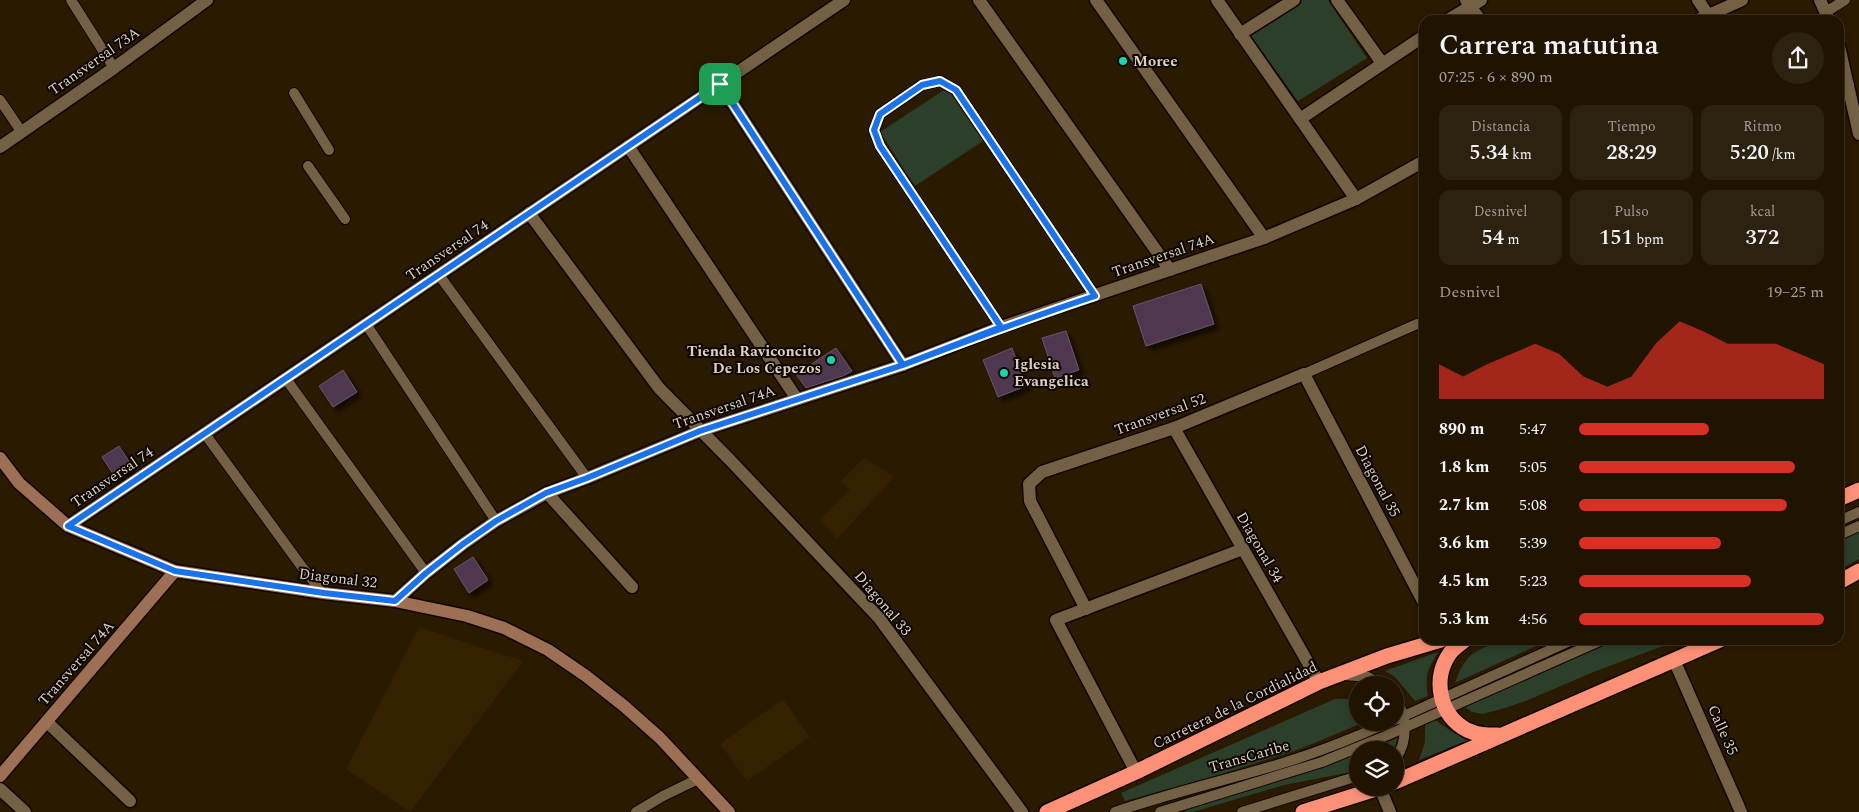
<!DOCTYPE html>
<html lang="es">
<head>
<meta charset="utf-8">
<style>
  :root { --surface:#201400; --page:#2d210f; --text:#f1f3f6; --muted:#a29e99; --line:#3d3322; --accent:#d93025 }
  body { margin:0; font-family:Spectral,serif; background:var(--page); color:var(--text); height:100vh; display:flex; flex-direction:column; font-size:19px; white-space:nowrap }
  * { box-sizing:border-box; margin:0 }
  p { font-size:16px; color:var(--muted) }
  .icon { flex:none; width:28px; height:28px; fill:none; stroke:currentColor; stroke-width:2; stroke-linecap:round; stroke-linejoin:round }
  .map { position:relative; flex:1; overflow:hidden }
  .sheet { position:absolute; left:1419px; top:15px; width:425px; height:630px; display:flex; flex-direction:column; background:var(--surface); border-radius:15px; box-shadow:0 2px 8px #0003,0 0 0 1px var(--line) }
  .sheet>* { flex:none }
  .tools { position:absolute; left:1349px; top:676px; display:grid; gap:10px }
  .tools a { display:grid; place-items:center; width:55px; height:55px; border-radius:50%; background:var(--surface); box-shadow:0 2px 8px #0003,0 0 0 1px var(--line); font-size:25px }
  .pin { position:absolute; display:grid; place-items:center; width:42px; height:42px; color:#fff; margin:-21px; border-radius:10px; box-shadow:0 2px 8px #0006 }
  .round { display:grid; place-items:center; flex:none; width:52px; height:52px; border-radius:26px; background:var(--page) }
  .headline { display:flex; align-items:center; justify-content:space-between; height:85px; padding:0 20px }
  h1 { font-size:28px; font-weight:600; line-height:38px }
  .stats { display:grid; grid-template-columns:repeat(3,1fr); gap:8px; height:85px; padding:5px 20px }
  .stats div { display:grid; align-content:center; border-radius:12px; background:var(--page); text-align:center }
  .stats b { font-size:21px; font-weight:600 }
  .stats small { font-size:14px; font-weight:400 }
  .stats p { font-size:14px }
  .chart { height:140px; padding:10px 20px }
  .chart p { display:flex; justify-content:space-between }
  .chart svg { width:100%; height:90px; margin-top:5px; fill:var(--accent); opacity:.7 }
  ul { padding:0 20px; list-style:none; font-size:16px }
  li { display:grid; grid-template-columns:80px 60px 1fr; align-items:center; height:38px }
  li i { height:12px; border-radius:6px; background:var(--accent) }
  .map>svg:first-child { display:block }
  .built { fill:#352100 }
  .green { fill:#2b3f2b }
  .building { fill:#4e3850; stroke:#69536c; filter:url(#shadow) }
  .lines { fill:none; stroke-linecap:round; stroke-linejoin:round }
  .lane-casing { stroke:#120500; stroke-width:12 }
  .street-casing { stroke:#120500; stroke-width:15 }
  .secondary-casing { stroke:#120500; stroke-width:15 }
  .highway-casing { stroke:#120500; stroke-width:18 }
  .lane { stroke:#746145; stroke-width:10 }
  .street { stroke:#746145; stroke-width:12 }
  .secondary { stroke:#9d6f54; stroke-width:12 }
  .highway { stroke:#fd9177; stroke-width:15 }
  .route-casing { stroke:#fff; stroke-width:10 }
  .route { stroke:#1a73e8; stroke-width:6 }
  .poi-dot { fill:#15d5b3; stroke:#0d0601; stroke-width:2 }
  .labels { text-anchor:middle; stroke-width:4; stroke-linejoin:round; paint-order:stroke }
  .street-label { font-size:15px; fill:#dcd1c1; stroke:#0d0601 }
  .poi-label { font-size:15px; font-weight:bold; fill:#dcd1c1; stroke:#0d0601; text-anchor:start }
</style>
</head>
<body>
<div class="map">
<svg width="1859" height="812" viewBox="0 0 1859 812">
  <defs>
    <filter id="shadow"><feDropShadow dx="4.5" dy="4.5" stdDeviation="2.5" flood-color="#0009"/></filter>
  </defs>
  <rect width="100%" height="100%" fill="#2a1a00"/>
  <g class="built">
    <polygon points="864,458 894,477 837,539 820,519 850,490 840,482"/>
    <polygon points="419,627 523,661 410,812 346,769"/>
    <polygon points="783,699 810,737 747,781 720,744"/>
  </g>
  <g class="green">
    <polygon points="1302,0 1328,0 1367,58 1298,101 1251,36"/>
    <polygon points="947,88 983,141 915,186 880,132"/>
    <polygon points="1859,530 1859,559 1839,570 1839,540"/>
    <path d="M1508,640H1549L1455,683C1467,650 1476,650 1508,640Z"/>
    <polygon points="1615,640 1679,640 1596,671 1528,700 1508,707 1483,714 1472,712 1465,707"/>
    <path d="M1438,652C1427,671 1425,674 1428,696L1415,701L1395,677L1385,671Z"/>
    <polygon points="1335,699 1357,699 1358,722 1362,723 1300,749 1215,776 1125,801 1121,793"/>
    <polygon points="1435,720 1454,733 1468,740 1419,760 1425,742 1425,725"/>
    <polygon points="1397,738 1395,750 1367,750"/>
    <polygon points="1357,754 1357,771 1284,785 1193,812 1178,811 1311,771"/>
  </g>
  <g class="building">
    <polygon points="1201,284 1214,324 1146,346 1133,306"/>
    <polygon points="1066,331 1079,370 1055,378 1042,338"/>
    <polygon points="836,348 852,371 843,376 806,388 796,374"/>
    <polygon points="1012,348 1026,386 998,397 983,360"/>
    <polygon points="343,370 357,392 333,407 319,386"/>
    <polygon points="119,446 134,469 117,480 102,457"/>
    <polygon points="473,557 488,580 469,593 454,569"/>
  </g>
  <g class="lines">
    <defs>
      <g id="lane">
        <polyline points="71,0 114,68"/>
        <polyline points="1826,12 1845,0"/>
        <polyline points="294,93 329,150"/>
        <polyline points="0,100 21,131"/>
        <polyline points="308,166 345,219"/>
        <polyline points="439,275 587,478"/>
        <polyline points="366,324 496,521"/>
        <polyline points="1001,327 880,146 874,130 880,114 922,85 940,81 956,90 1095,296"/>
        <polyline points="1304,374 1417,324"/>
        <polyline points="286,379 426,573"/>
        <polyline points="205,434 302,567 323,593"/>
        <polyline points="1839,521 1859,512"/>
        <polyline points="1839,535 1859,526"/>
        <polyline points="1345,675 1368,677 1382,685"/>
        <path d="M1395,699C1408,715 1408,743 1395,759"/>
        <polyline points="1395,720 1572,640"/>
        <polyline points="636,812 663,796 698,779"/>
        <path d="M1115,812C1170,793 1227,780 1283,763C1319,752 1354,738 1389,722"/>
        <polyline points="1160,812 1322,762 1381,738 1602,640"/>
        <polyline points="1242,812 1358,776"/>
      </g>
      <g id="street">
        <polyline points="979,0 1170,270"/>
        <polyline points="1096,0 1264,238"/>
        <polyline points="1217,0 1356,199"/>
        <polyline points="1337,0 1382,63"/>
        <polyline points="1466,0 1480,20"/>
        <polyline points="1698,0 1708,15"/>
        <polyline points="1820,0 1829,20"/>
        <polyline points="1448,20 1481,0"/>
        <polyline points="1698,20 1742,0"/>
        <polyline points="1240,34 1294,0"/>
        <polyline points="1839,46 1859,134"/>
        <polyline points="720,84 903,365"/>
        <polyline points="1300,119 1424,36"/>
        <polyline points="628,146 797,399"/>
        <polyline points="0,147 114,68 207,0"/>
        <polyline points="529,213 659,388 731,461 879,618 1022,812"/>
        <polyline points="1174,428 1319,682"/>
        <polyline points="547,493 632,587"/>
        <polyline points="68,526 844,0"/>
        <polyline points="395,601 426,573 463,544 496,521 547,493 587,478 700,431 903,365 1001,327 1264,238 1356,199 1424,161"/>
        <polyline points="1086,609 1030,501 1029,484 1042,472 1174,428 1304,374 1424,603"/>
        <polyline points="1674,660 1741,812"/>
        <polyline points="47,722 130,801"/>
        <polyline points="1136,772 1056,620 1243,549"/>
        <polyline points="1380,788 1390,812"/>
        <polyline points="0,789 25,812"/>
      </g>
      <g id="secondary">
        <polyline points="0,458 19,483 68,526 175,571 323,593 395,601 467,616 504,628 548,650 586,676 624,706 660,738 729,812"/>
        <polyline points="0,776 175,571"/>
      </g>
      <g id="highway">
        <polyline points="1839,499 1859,490"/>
        <polyline points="1839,582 1859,571"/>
        <path d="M1465,640C1460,644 1454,648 1450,653C1432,679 1439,715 1467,730C1477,735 1487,735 1498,735"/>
        <polyline points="1395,782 1720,640"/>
        <polyline points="1047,812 1136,772 1319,682 1387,656 1441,640"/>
        <polyline points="1303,812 1379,788"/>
      </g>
    </defs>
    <use href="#lane" class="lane-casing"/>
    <use href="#street" class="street-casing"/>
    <use href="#secondary" class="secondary-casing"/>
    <use href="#highway" class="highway-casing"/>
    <use href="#lane" class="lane"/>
    <use href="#street" class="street"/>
    <use href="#secondary" class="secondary"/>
    <use href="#highway" class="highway"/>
  </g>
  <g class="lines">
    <defs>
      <path id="route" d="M720,84L68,526L175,571L324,593L395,601L426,573L463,544L496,521L546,493L587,478L700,431L903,365L1001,327L880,146L874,130L880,114L922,85L940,81L956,90L1095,296C1031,317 967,341 903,365L720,84"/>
    </defs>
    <use href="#route" class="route-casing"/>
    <use href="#route" class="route"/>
  </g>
  <g class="poi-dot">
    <circle cx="1123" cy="61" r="5"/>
    <circle cx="831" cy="360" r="5"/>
    <circle cx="1004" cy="373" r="5"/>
  </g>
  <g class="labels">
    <g class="street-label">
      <text transform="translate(94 61) rotate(-35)" y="5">Transversal 73A</text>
      <text transform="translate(447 250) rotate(-34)" y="5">Transversal 74</text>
      <text transform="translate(1163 255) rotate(-19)" y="5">Transversal 74A</text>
      <text transform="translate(724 407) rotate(-19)" y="5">Transversal 74A</text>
      <text transform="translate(1160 414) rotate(-20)" y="5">Transversal 52</text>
      <text transform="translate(112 477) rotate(-34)" y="5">Transversal 74</text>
      <text transform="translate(1378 481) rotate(62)" y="5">Diagonal 35</text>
      <text transform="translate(1260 547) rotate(60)" y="5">Diagonal 34</text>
      <text transform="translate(338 578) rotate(7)" y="5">Diagonal 32</text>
      <text transform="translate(883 603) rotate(50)" y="5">Diagonal 33</text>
      <text transform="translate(76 663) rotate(-49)" y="5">Transversal 74A</text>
      <text transform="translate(1235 705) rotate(-26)" y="5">Carretera de la Cordialidad</text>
      <text transform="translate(1723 730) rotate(66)" y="5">Calle 35</text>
      <text transform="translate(1249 756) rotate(-16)" y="5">TransCaribe</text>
    </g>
    <g class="poi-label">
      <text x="1133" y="66">Moree</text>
      <text x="821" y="356" text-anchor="end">Tienda Raviconcito<tspan x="821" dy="17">De Los Cepezos</tspan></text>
      <text x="1014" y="369">Iglesia<tspan x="1014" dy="17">Evangelica</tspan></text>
    </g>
  </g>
</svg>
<div class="tools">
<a><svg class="icon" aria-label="locate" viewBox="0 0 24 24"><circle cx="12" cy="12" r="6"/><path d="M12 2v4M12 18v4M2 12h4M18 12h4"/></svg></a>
<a><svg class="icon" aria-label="layers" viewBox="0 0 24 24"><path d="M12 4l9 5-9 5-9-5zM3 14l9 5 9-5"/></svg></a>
</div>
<div class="pin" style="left:720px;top:84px;background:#1e9e55"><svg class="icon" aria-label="arrive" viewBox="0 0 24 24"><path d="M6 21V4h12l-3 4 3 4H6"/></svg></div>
<section class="sheet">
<div class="headline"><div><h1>Carrera matutina</h1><p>07:25 · 6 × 890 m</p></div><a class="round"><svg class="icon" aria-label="share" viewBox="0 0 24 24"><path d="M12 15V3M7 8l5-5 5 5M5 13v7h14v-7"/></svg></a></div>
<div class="stats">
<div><p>Distancia</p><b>5.34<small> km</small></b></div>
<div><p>Tiempo</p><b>28:29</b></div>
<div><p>Ritmo</p><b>5:20<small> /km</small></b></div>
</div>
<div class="stats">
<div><p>Desnivel</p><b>54<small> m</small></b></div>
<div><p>Pulso</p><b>151<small> bpm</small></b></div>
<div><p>kcal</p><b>372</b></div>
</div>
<div class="chart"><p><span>Desnivel</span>19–25 m</p>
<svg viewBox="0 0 160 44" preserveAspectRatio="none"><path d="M0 44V27L10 33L20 27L30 22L40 17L50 22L60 33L70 38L80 33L90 17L100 6L110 11L120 17L130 17L140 17L150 22L160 27V44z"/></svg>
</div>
<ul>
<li><b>890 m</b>5:47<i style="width:53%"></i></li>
<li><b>1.8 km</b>5:05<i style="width:88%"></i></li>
<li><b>2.7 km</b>5:08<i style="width:85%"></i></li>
<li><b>3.6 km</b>5:39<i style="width:58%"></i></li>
<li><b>4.5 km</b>5:23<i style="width:70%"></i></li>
<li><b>5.3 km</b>4:56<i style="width:100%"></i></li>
</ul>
</section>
</div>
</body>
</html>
